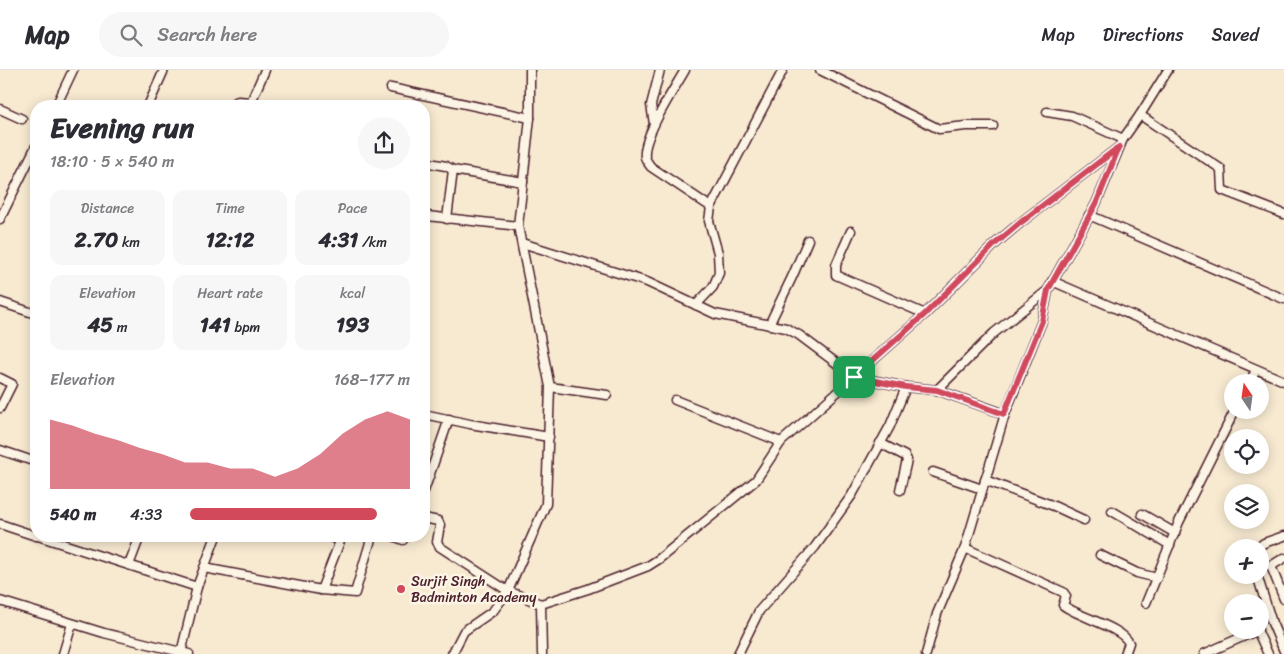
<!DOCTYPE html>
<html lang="en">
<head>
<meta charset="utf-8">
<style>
  :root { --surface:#fff; --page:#f7f7f7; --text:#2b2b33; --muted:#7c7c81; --line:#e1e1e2; --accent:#d1495b }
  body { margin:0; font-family:Sriracha,sans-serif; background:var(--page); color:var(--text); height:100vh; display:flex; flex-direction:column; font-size:19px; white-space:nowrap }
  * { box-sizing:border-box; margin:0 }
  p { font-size:16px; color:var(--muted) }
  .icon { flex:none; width:28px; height:28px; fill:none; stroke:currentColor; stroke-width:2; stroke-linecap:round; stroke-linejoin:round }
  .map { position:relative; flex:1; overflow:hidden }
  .side { position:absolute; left:30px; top:30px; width:400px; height:442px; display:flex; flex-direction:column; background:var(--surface); border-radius:20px; box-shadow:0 2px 12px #0003 }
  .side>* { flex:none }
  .needle { width:32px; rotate:347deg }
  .buttons { position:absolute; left:1224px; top:304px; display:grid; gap:10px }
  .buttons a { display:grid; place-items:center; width:45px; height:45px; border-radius:50%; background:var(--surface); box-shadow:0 2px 12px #0003; font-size:25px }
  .pin { position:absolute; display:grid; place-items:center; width:42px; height:42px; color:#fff; margin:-21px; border-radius:10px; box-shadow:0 2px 8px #0006 }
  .round { display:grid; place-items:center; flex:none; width:52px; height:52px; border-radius:26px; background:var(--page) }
  .headline { display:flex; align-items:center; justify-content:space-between; height:85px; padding:0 20px }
  h1 { font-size:28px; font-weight:800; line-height:38px }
  .figures { display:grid; grid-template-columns:repeat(3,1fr); gap:8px; height:85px; padding:5px 20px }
  .figures div { display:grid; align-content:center; border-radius:12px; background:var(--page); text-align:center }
  .figures b { font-size:21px; font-weight:800 }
  .figures small { font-size:14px; font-weight:400 }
  .figures p { font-size:14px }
  .chart { height:140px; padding:10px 20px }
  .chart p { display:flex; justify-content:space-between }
  .chart svg { width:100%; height:90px; margin-top:5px; fill:var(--accent); opacity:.7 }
  ul { padding:0 20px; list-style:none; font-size:16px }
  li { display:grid; grid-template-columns:80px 60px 1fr; align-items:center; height:38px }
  li i { height:12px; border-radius:6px; background:var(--accent) }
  header { display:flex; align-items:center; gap:30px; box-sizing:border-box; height:70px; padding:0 25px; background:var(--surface); border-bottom:1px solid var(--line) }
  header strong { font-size:24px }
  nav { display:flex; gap:28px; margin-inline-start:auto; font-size:18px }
  .search { width:350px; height:45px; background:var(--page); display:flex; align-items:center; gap:12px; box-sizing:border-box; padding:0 18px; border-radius:28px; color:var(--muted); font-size:19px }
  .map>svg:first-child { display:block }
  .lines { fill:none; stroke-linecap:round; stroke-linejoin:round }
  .street-casing { stroke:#4a1f2b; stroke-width:11 }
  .street { stroke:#fcf5e5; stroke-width:8 }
  .route-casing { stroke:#fff; stroke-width:10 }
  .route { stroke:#d1495b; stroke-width:6 }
  .poi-dot { fill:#d1495b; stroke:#fcf5e5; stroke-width:2 }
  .labels { text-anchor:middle; stroke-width:5; stroke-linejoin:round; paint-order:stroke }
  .poi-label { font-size:14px; fill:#4a1f2b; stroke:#fcf5e5; text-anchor:start }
</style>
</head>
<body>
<header>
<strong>Map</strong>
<div class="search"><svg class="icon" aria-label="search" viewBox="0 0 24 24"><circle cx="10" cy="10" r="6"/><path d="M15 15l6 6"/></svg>Search here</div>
<nav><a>Map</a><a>Directions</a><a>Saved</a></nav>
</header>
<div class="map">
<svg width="1284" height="584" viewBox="0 0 1284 584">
  <rect width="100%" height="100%" fill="#f8ead1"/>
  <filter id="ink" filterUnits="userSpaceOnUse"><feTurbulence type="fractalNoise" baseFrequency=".02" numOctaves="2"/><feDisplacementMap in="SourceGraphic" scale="10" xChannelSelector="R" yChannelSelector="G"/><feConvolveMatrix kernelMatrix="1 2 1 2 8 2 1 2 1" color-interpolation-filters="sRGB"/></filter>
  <g filter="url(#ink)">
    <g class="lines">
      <defs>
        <g id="street">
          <path d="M685,0C675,18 642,67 645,87C646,91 649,94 651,97L711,137"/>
          <polyline points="820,0 939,59 966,56 993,56"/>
          <polyline points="391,18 530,48"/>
          <polyline points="251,32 263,36"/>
          <polyline points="56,36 73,0"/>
          <polyline points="148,36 164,0"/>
          <polyline points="227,36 238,31 251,32 265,0"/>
          <polyline points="0,39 22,49"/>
          <polyline points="1047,42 1072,46 1123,69"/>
          <polyline points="1140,45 1221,99 1222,120 1284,144"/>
          <polyline points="654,54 651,35 660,0"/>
          <polyline points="424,92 446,96 453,100 523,112"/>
          <polyline points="1089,145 1284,229"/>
          <polyline points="424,148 427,146 518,156"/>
          <polyline points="0,149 36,76"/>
          <polyline points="447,149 453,100"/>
          <polyline points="851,161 836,195 836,205 925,244"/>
          <polyline points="522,173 647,212 715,244 786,258 799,265 855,307 906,317 937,320 1005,344"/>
          <polyline points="1052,211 1284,311"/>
          <polyline points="0,232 36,244"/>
          <polyline points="696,235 713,217 719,203 718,183 709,151 711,137 783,0"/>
          <polyline points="769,255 793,205 808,170"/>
          <polyline points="0,308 12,314 0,338"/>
          <polyline points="1250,312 1256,300"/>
          <polyline points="550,317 607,325"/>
          <polyline points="937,320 994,263 1048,220"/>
          <polyline points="675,330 781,372"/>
          <polyline points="424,344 470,354 549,367"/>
          <polyline points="880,373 905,386 907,390 900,420"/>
          <polyline points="0,380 36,392"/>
          <polyline points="933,402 982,419"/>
          <polyline points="985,410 1054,436 1084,450"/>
          <polyline points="424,421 449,349"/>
          <polyline points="1112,441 1170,475"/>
          <polyline points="1142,444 1175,463"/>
          <polyline points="424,448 438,451 440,455 437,472 440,477 508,521 541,534 588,519 648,496 659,489 756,410 781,372 925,244 995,174 1020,153 1119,77"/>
          <polyline points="0,454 36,466"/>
          <polyline points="38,466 197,517"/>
          <polyline points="327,466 340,470"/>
          <polyline points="393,466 403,470"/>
          <path d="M965,478L1063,522L1066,526L1063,535C1078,547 1122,557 1129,573L1125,584"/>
          <polyline points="1257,478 1264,473 1284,466"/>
          <polyline points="1100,485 1137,503 1157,508"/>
          <polyline points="1284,488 1271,496 1284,529"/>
          <polyline points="129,495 140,466"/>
          <polyline points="204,498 321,520 355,523 372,466"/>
          <polyline points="1257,505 1272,553 1284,581"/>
          <polyline points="321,520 342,466"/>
          <polyline points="0,531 104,563 189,584"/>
          <polyline points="1146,533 1179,452 1235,340"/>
          <polyline points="541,534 542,584"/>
          <polyline points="1257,560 1268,584"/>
          <polyline points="181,583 197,517 216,466"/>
          <polyline points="63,584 72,554"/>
          <polyline points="452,584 464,561 493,541 508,521 546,434 550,317 518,156 530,48 530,0"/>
          <polyline points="738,584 759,541 815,477 852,425 890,356 906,317"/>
          <polyline points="926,584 937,544 965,478 1005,344 1042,251 1048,220 1096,134 1123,69 1140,45 1168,0"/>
          <polyline points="1204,584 1258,560"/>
        </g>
      </defs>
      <use href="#street" class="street-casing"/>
      <use href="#street" class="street"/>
    </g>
  </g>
  <g class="lines" filter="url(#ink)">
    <defs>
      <polygon id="route" points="1119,77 1096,134 1048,220 1042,251 1004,344 937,320 906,317 854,307 925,244 995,174 1020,153"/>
    </defs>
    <use href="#route" class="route-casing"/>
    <use href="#route" class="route"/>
  </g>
  <circle class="poi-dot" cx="401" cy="519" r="5"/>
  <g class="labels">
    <g class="poi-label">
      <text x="411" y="516">Surjit Singh<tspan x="411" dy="16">Badminton Academy</tspan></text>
    </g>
  </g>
</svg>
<div class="buttons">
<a><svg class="needle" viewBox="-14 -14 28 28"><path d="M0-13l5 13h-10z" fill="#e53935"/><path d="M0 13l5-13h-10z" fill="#7c7c81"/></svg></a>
<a><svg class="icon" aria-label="locate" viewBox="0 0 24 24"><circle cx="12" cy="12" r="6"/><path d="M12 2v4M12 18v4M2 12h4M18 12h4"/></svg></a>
<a><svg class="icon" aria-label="layers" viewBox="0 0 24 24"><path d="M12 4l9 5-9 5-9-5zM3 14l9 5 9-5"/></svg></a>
<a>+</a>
<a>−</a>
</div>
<div class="pin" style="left:854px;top:307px;background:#1e9e55"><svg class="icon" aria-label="arrive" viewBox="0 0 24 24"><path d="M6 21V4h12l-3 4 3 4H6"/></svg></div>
<section class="side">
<div class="headline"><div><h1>Evening run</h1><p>18:10 · 5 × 540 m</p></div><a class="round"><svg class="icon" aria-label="share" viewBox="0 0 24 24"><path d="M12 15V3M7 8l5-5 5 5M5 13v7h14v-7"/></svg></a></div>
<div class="figures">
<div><p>Distance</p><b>2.70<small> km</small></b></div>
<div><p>Time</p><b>12:12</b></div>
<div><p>Pace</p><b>4:31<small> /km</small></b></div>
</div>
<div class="figures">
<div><p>Elevation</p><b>45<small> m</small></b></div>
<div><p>Heart rate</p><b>141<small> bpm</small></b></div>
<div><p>kcal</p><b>193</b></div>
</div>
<div class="chart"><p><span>Elevation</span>168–177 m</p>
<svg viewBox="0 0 160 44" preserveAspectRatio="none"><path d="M0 44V10L10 13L20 17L30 20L40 24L50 27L60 31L70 31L80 34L90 34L100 38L110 34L120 27L130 17L140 10L150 6L160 10V44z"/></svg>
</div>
<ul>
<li><b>540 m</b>4:33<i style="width:85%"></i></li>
</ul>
</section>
</div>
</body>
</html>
